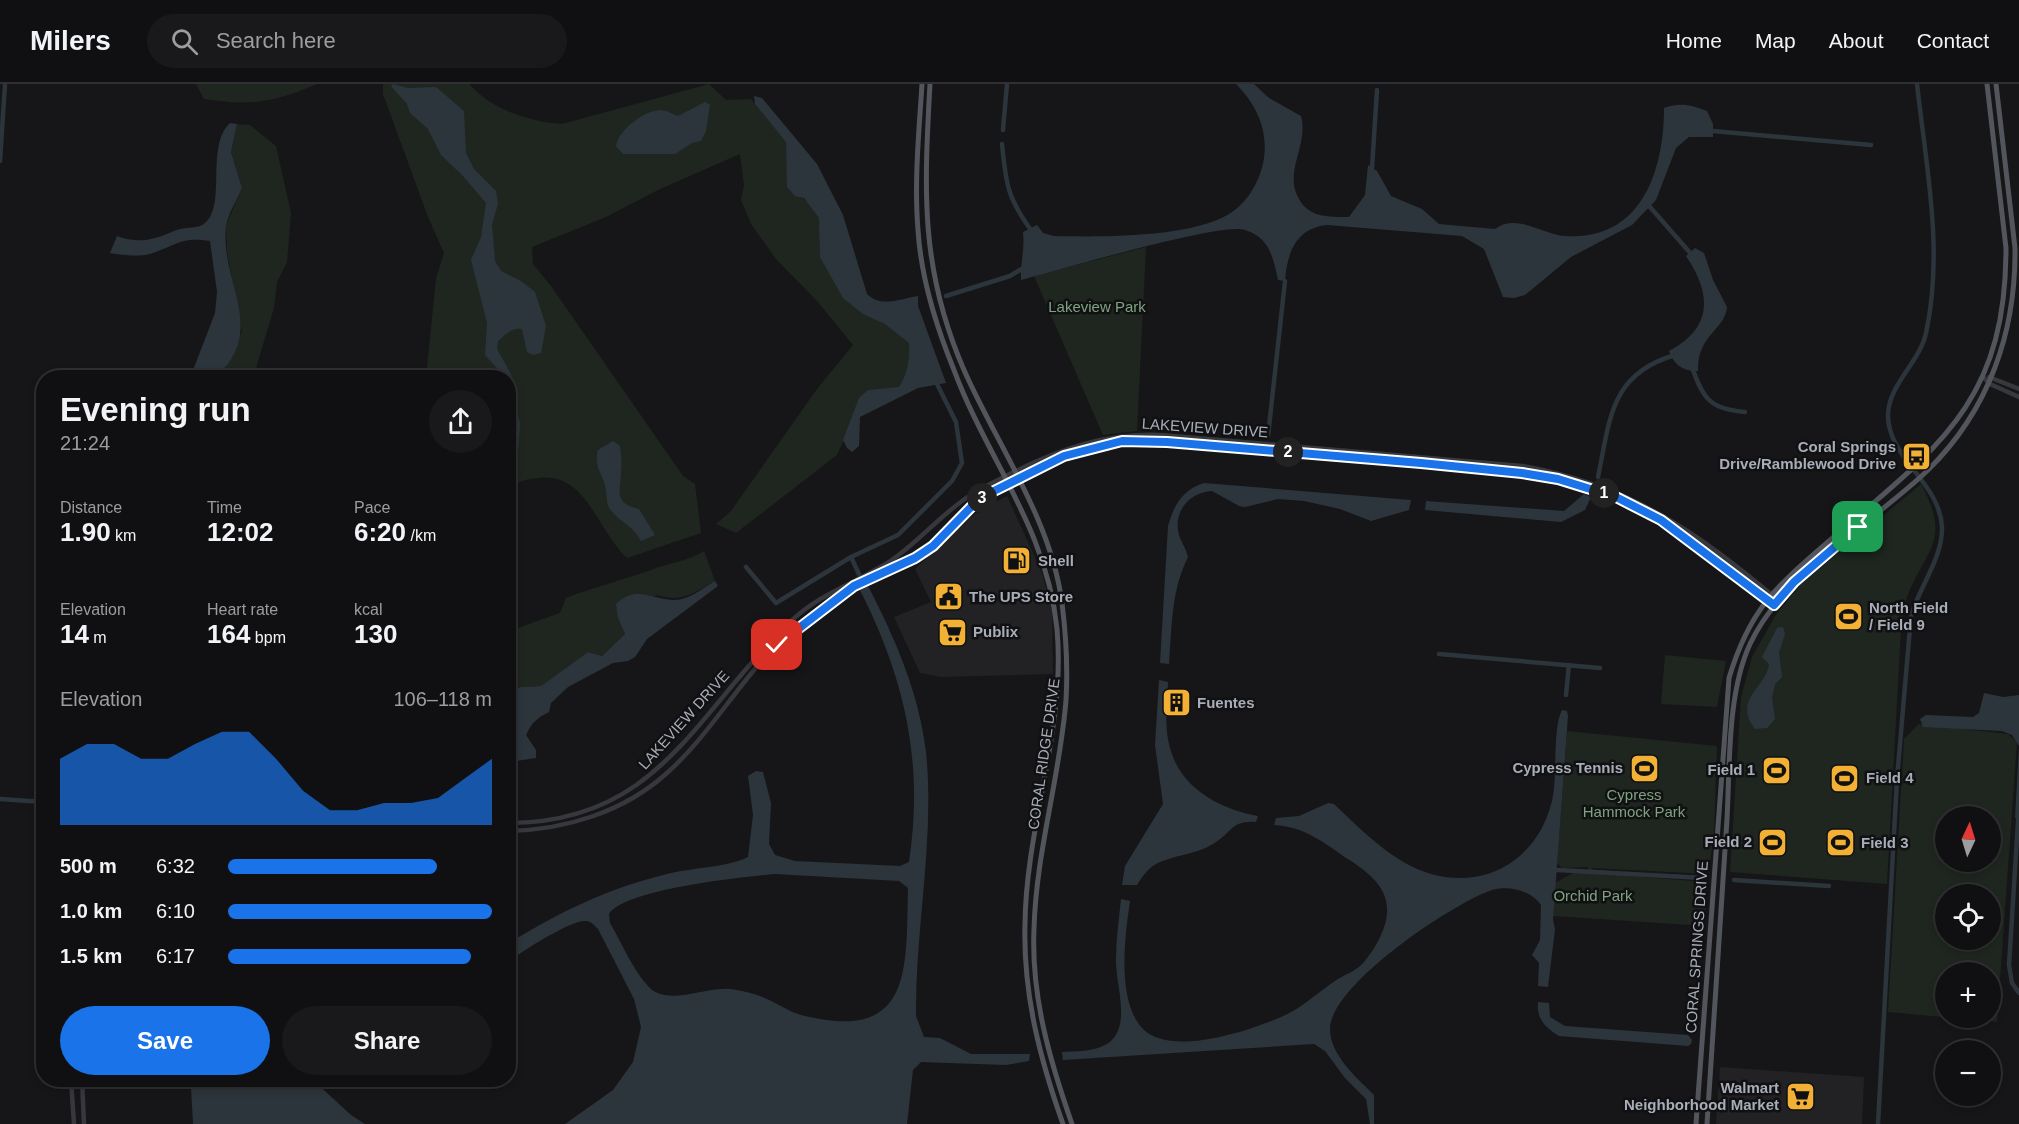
<!DOCTYPE html>
<html lang="en">
<head>
<meta charset="utf-8">
<style>
  :root { --surface:#101012; --page:#19191b; --text:#f1f3f6; --muted:#9c9d9f; --line:#303032; --accent:#1a73e8 }
  body { margin:0; font-family:Helvetica,sans-serif; background:var(--page); color:var(--text); height:100vh; display:flex; flex-direction:column; font-size:22px; white-space:nowrap }
  * { box-sizing:border-box; margin:0 }
  p { font-size:20px; color:var(--muted) }
  .icon { flex:none; width:33px; height:33px; fill:none; stroke:currentColor; stroke-width:2; stroke-linecap:round; stroke-linejoin:round }
  .map { position:relative; flex:1; overflow:hidden }
  .panel { position:absolute; left:36px; top:286px; width:480px; height:717px; display:flex; flex-direction:column; background:var(--surface); border-radius:24px; box-shadow:0 3px 9px #0003,0 0 0 2px var(--line) }
  .panel>* { flex:none }
  .needle { width:39px; rotate:4deg }
  .controls { position:absolute; left:1935px; top:722px; display:grid; gap:12px }
  .controls a { display:grid; place-items:center; width:66px; height:66px; border-radius:50%; background:var(--surface); box-shadow:0 3px 9px #0003,0 0 0 2px var(--line); font-size:30px }
  .pin { position:absolute; display:grid; place-items:center; width:51px; height:51px; color:#fff; margin:-26px; border-radius:12px; box-shadow:0 3px 9px #0006 }
  .km { position:absolute; width:30px; height:30px; margin:-15px; border-radius:50%; background:#222; color:#fff; font-size:16px; line-height:30px; text-align:center }
  .round { display:grid; place-items:center; flex:none; width:63px; height:63px; border-radius:32px; background:var(--page) }
  .summary { display:flex; align-items:center; justify-content:space-between; height:102px; padding:0 24px }
  h1 { font-size:33px; font-weight:700; line-height:45px }
  .metrics { display:grid; grid-template-columns:repeat(3,1fr); gap:9px; height:102px; padding:6px 24px }
  .metrics div { display:grid; align-content:center }
  .metrics b { font-size:26px; font-weight:700 }
  .metrics small { font-size:16px; font-weight:400 }
  .metrics p { font-size:16px }
  .chart { height:168px; padding:12px 24px }
  .chart p { display:flex; justify-content:space-between }
  .chart svg { width:100%; height:108px; margin-top:6px; fill:var(--accent); opacity:.7 }
  .primary-button { display:flex; gap:12px; margin-top:auto; padding:12px 24px }
  .primary-button a { flex:1; height:69px; border-radius:36px; background:var(--accent); color:#fff; font-size:24px; font-weight:700; line-height:69px; text-align:center }
  .primary-button a+a { background:var(--page); color:var(--text) }
  ul { padding:0 24px; list-style:none; font-size:20px }
  li { display:grid; grid-template-columns:96px 72px 1fr; align-items:center; height:45px }
  li i { height:15px; border-radius:8px; background:var(--accent) }
  header { display:flex; align-items:center; gap:36px; box-sizing:border-box; height:84px; padding:0 30px; background:var(--surface); border-bottom:2px solid var(--line) }
  header strong { font-size:28px }
  nav { display:flex; gap:33px; margin-inline-start:auto; font-size:21px }
  .search { width:420px; height:54px; background:var(--page); display:flex; align-items:center; gap:15px; box-sizing:border-box; padding:0 21px; border-radius:33px; color:var(--muted); font-size:22px }
  .map>svg:first-child { display:block }
  .built { fill:#222225 }
  .green { fill:#1e261f; fill-rule:evenodd }
  .water { fill:#2c353c; fill-rule:evenodd }
  .lines { fill:none; stroke-linecap:round; stroke-linejoin:round }
  .canal { stroke:#2c353c; stroke-width:4.5 }
  .minor { stroke:#37383d; stroke-width:4.5 }
  .major { stroke:#53555c; stroke-width:5 }
  .route-casing { stroke:#fff; stroke-width:12 }
  .route { stroke:#1a73e8; stroke-width:8 }
  .labels { text-anchor:middle; stroke-width:5; stroke-linejoin:round; paint-order:stroke }
  .park-label { font-size:15px; fill:#7fa381; stroke:#111113 }
  .street-label { font-size:15px; fill:#a8adb8; stroke:#111113 }
  .poi-label { font-size:15px; font-weight:bold; fill:#a8adb8; stroke:#111113; text-anchor:start }
</style>
</head>
<body>
<header>
<strong>Milers</strong>
<div class="search"><svg class="icon" aria-label="search" viewBox="0 0 24 24"><circle cx="10" cy="10" r="6"/><path d="M15 15l6 6"/></svg>Search here</div>
<nav><a>Home</a><a>Map</a><a>About</a><a>Contact</a></nav>
</header>
<div class="map">
<svg width="2019" height="1040" viewBox="0 0 2019 1040">
  <rect width="100%" height="100%" fill="#161618"/>
  <g class="built">
    <polygon points="1007,412 1042,489 1052,524 1053,590 941,593 920,589 894,533 931,518 915,485 976,429"/>
    <polygon points="1720,983 1864,993 1862,1040 1716,1040"/>
  </g>
  <g class="green">
    <path d="M196,0H317C272,19 251,22 204,15Z"/>
    <path d="M383,0H469C493,26 527,37 562,40L709,0L726,16L751,15L786,57L788,103L828,133L868,230L923,251L910,298L855,332L837,371L736,449L716,440L731,427L817,305L853,261L817,217L776,175L751,140L741,116L744,101L740,70L660,105L606,133L532,163L533,180L551,202L683,392L695,400L701,449L627,474C597,446 586,388 539,394C527,395 518,397 509,404L508,294H426L436,194L444,169L428,133L383,10Z"/>
    <polygon points="237,40 250,41 276,62 291,129 287,178 277,198 274,224 253,294 215,294 226,283 242,247 227,168 226,141 242,104 231,68"/>
    <polygon points="1146,163 1137,347 1103,351 1034,192"/>
    <path d="M1921,400C1952,457 1926,464 1907,513C1904,523 1903,535 1901,545L1887,800L1730,788L1741,613L1752,573L1775,532L1801,500Z"/>
    <path d="M704,467L715,497C694,509 681,519 657,511L618,534L625,550L602,572L588,568L541,602L521,603L509,608V547L560,529L566,514C594,503 623,496 651,486C669,479 688,477 704,467Z"/>
    <polygon points="1665,571 1726,577 1717,623 1661,620"/>
    <path d="M1919,640L2008,650L2017,658L1997,938L1888,928L1904,655ZM1946,732H1990V777H1946ZM1946,810H1990V855H1946ZM1946,888H1990V933H1946Z"/>
    <polygon points="1567,647 1717,662 1714,751 1708,790 1592,784 1592,789 1707,798 1705,842 1553,832 1555,799 1575,788 1588,788 1588,783 1562,784 1557,779"/>
  </g>
  <g class="water">
    <path d="M393,0L408,4L436,3L464,27L466,69L474,85L496,107L498,120L492,140L495,177L501,187L521,197L535,208L546,242L541,269L533,271L527,268L522,245C512,243 505,251 498,257L497,265L511,290L515,309V321L520,339L518,369L509,377L508,294H501L500,288L485,271L487,239L471,176L481,153L486,119L462,91L441,71L428,45L410,29L407,20L391,2Z"/>
    <path d="M1236,0H1254L1269,14L1301,32C1309,61 1283,88 1299,115C1309,134 1330,133 1349,133L1365,111L1368,81L1377,87L1391,112L1422,125L1439,140L1495,145C1516,129 1542,150 1565,152C1642,157 1664,86 1664,24C1680,18 1692,21 1707,27L1713,40V53H1689L1676,64L1656,116L1632,141L1571,173L1525,211L1514,214L1503,213L1484,165L1462,152L1327,141C1296,144 1287,169 1285,197L1278,196C1273,173 1270,154 1245,146C1221,138 1056,187 1021,196C1020,179 1025,166 1023,148L1037,141L1043,149L1054,152C1101,153 1189,154 1229,130C1248,119 1261,95 1264,74C1268,45 1256,20 1236,0Z"/>
    <path d="M754,12L762,14L817,80L843,131L867,210C881,224 900,215 918,212V222L946,299L918,304L860,333L859,362L852,368L847,364L843,356L859,314L868,306L899,303C908,288 910,276 909,259L885,240L863,230L843,214L820,173L819,134L804,114L795,112L787,103L786,58L755,20Z"/>
    <path d="M705,18L710,21L706,47L701,57L692,59L675,70H623L616,62C619,46 643,27 660,26C667,26 672,30 678,32Z"/>
    <path d="M230,39L237,40L231,68L242,104C237,116 228,130 226,142C220,201 269,245 215,294H190L215,229L217,208L210,157C181,152 175,162 150,170C137,173 123,171 110,169L117,152C138,160 154,156 174,147C184,142 197,146 205,139C227,121 205,62 230,39Z"/>
    <path d="M1695,164L1704,169L1713,196L1727,223C1725,246 1697,251 1698,287C1684,288 1673,280 1669,267C1714,243 1711,209 1686,172Z"/>
    <path d="M613,357L620,362C621,370 622,379 621,387C621,406 612,419 639,425L655,451L641,457C633,441 619,438 610,425C606,419 607,413 606,406C604,391 593,384 598,366Z"/>
    <path d="M1204,399L1411,416L1409,426L1371,437L1340,425L1304,417L1278,415L1245,423L1239,422L1212,407C1192,408 1175,424 1178,446C1179,456 1186,463 1188,473C1171,507 1172,542 1169,580L1160,579L1168,442C1174,421 1182,406 1204,399Z"/>
    <polygon points="1584,410 1591,413 1585,426 1561,438 1425,426 1426,417 1564,427"/>
    <path d="M715,497L718,502L647,555L635,573L628,577L613,579L568,603L551,619L549,628C537,634 532,638 526,651L536,666V674L516,677L509,649V608L521,603L541,602L588,568L602,572L625,550L618,534L616,520C636,501 650,515 673,516C688,517 703,504 715,497Z"/>
    <path d="M868,502C895,554 919,609 926,668C935,755 915,845 916,932L924,953L940,954L971,970H1030L1029,977L1006,981L921,978L913,986L907,1040H565L613,1006L633,978L641,943L634,915L598,845C594,841 591,837 586,837C572,835 521,868 509,877V859C562,827 606,805 667,790C689,784 730,783 748,773L753,731L748,692L756,687L763,688L771,719L769,760L775,771L795,777L900,782L909,778C924,678 905,595 860,506ZM775,790L899,797L908,804C906,885 913,958 805,932C787,928 772,915 754,910C745,908 732,904 723,905C701,905 665,922 648,902C632,885 622,859 610,839L609,830C625,805 743,793 775,790Z"/>
    <path d="M1783,543L1785,550L1779,569L1782,593L1775,600L1772,614L1775,635L1767,644L1755,645C1732,615 1767,603 1769,580L1762,573L1777,544Z"/>
    <path d="M1159,596L1168,598C1167,620 1164,643 1170,664C1181,705 1220,725 1258,732L1256,738C1231,736 1232,749 1213,760C1195,771 1173,771 1156,780C1147,785 1142,793 1137,801H1122L1125,782L1163,720L1155,661Z"/>
    <polygon points="1984,609 2003,613 2019,611 2019,734 2015,734 2019,662 2012,651 2002,647 1923,643 1920,635 1926,631 1973,633 1979,629"/>
    <path d="M1562,626L1567,627L1568,632L1553,836L1555,845L1548,903L1538,902L1539,879L1532,871L1540,856L1541,821C1531,806 1508,801 1492,806C1453,819 1330,901 1330,945C1330,971 1357,994 1374,1011V1040H1370L1366,1015L1345,994L1325,967L1314,960L1063,976L1062,968C1078,967 1098,968 1111,957C1131,938 1115,899 1116,875C1116,855 1119,835 1121,815L1130,817C1125,852 1116,917 1143,945C1171,973 1248,947 1281,933C1301,925 1319,907 1338,895C1346,890 1358,886 1364,878C1375,865 1388,843 1387,825C1387,801 1364,785 1346,774C1322,757 1304,743 1274,741L1276,734L1299,732L1328,719L1334,720C1356,741 1379,764 1405,779C1468,814 1535,786 1552,717C1558,693 1552,645 1562,626Z"/>
    <path d="M1538,918L1549,919L1550,933L1565,942L1688,951L1692,956L1691,960L1688,962L1559,952C1546,944 1536,935 1538,918Z"/>
    <polygon points="194,996 313,996 351,1031 365,1040 193,1040 191,1003"/>
  </g>
  <g class="lines">
    <g class="canal">
      <polyline points="1003,46 1007,0"/>
      <polyline points="1713,47 1871,61"/>
      <path d="M1002,60C1006,102 1008,115 1033,149"/>
      <polyline points="0,77 5,0"/>
      <polyline points="1372,84 1377,6"/>
      <polyline points="1650,123 1692,171"/>
      <polyline points="946,212 1010,192 1025,183"/>
      <path d="M1692,283C1703,315 1710,325 1745,328"/>
      <polyline points="1268,352 1285,197"/>
      <path d="M1598,393C1610,335 1610,290 1675,271"/>
      <polyline points="851,473 865,503"/>
      <polyline points="746,483 776,519 851,473 898,451 952,397 962,379 956,338 935,296"/>
      <polyline points="1439,570 1600,584"/>
      <polyline points="1566,611 1569,581"/>
      <polyline points="0,715 44,718"/>
      <polyline points="2019,722 2009,881 2012,899 2019,909"/>
      <polyline points="1557,786 1704,794"/>
      <polyline points="1734,796 1829,802"/>
      <path d="M1878,1040L1897,695L1911,532C1919,503 1943,474 1942,443C1940,398 1887,374 1888,330C1889,300 1920,278 1926,249C1944,167 1926,82 1917,0"/>
    </g>
    <g class="minor">
      <polyline points="1983,293 1990,300 2019,313"/>
      <polyline points="1989,293 2019,305"/>
      <path d="M508,739C659,739 695,629 789,539C820,509 854,500 889,478C916,460 936,436 962,417C978,405 996,397 1014,388C1062,364 1107,349 1161,351L1522,382C1631,401 1695,447 1778,516"/>
      <path d="M508,747C565,746 624,728 667,689C711,650 740,595 783,555C808,533 838,509 868,495C886,486 906,481 922,470C943,456 956,436 974,420C985,411 997,405 1009,399C1058,374 1105,354 1160,357L1421,379L1558,395L1616,413L1661,436L1774,521"/>
      <polyline points="71,996 74,1040"/>
      <polyline points="82,996 84,1040"/>
    </g>
    <g class="major">
      <path d="M922,0C919,48 914,97 918,146C921,194 936,242 954,286C988,377 1047,444 1057,545C1066,645 1026,741 1025,840C1023,910 1040,975 1063,1040"/>
      <path d="M930,0C924,107 920,185 964,286C997,361 1051,435 1062,519C1066,551 1068,583 1066,616C1060,693 1036,768 1034,845C1031,913 1050,977 1072,1040"/>
      <path d="M1696,1040L1729,594C1750,524 1776,503 1829,457C1937,364 2006,320 2006,164L1987,0"/>
      <path d="M1707,1040C1714,938 1720,837 1727,735C1730,681 1727,610 1750,560C1769,520 1800,493 1833,465C1864,438 1899,414 1928,386C1989,326 2016,248 2015,164L1996,0"/>
    </g>
  </g>
  <g class="lines">
    <defs>
      <polyline id="route" points="777,561 854,502 915,474 933,462 974,420 992,408 1064,372 1122,357 1167,358 1421,379 1522,389 1558,395 1616,413 1661,436 1774,521 1794,498 1858,443"/>
    </defs>
    <use href="#route" class="route-casing"/>
    <use href="#route" class="route"/>
  </g>
  <defs>
    <symbol id="bus-square" viewBox="-11 -11 22 22"><rect x="-9" y="-9" width="18" height="18" rx="4" fill="#f2b134" stroke="#111113"/><path d="M-5-6H5V4H4V6H2V4H-2V6H-4V4H-5ZM-3.5-4V0h7V-4ZM-3.5 1.2v1.5H-2V1.2ZM2 1.2v1.5H3.5V1.2Z" fill="#111"/></symbol>
    <symbol id="fuel-square" viewBox="-11 -11 22 22"><rect x="-9" y="-9" width="18" height="18" rx="4" fill="#f2b134" stroke="#111113"/><path d="M-5.5-6h7V0h2V4h1.3V-2.5L3-4.5l.8-.8L6-3V5H2.5V1h-1V6h-7ZM-4.2-4.7v3.2H.2V-4.7Z" fill="#111"/></symbol>
    <symbol id="civic-square" viewBox="-11 -11 22 22"><rect x="-9" y="-9" width="18" height="18" rx="4" fill="#f2b134" stroke="#111113"/><path d="M-.6-6.5H3V-4.5H.6V-3L4-1V1h2V6H-6V1h2V-1L-.6-3ZM-1.2 2.5V6h2.4V2.5Z" fill="#111"/></symbol>
    <symbol id="stadium-square" viewBox="-11 -11 22 22"><rect x="-9" y="-9" width="18" height="18" rx="4" fill="#f2b134" stroke="#111113"/><path d="M0-5a6.5 5 0 1 0 0 10a6.5 5 0 1 0 0-10ZM-3.5-1.8h7v3.6h-7Z" fill="#111"/></symbol>
    <symbol id="supermarket-square" viewBox="-11 -11 22 22"><rect x="-9" y="-9" width="18" height="18" rx="4" fill="#f2b134" stroke="#111113"/><path d="M-6-5.5h2.5l.6 2H6L4.5 2H-2.5L-4.4-4H-6ZM-1.5 3.2a1.3 1.3 0 1 0 .1 0ZM3 3.2a1.3 1.3 0 1 0 .1 0Z" fill="#111"/></symbol>
    <symbol id="building-square" viewBox="-11 -11 22 22"><rect x="-9" y="-9" width="18" height="18" rx="4" fill="#f2b134" stroke="#111113"/><path d="M-4-6H4V6H1V3H-1V6H-4ZM-2.5-4.3h1.7v1.8h-1.7ZM.8-4.3h1.7v1.8H.8ZM-2.5-1h1.7V.8h-1.7ZM.8-1h1.7V.8H.8Z" fill="#111"/></symbol>
  </defs>
  <g fill-rule="evenodd">
    <use href="#bus-square" x="1900" y="356" width="33" height="33"/>
    <use href="#fuel-square" x="1000" y="460" width="33" height="33"/>
    <use href="#civic-square" x="932" y="496" width="33" height="33"/>
    <use href="#stadium-square" x="1832" y="516" width="33" height="33"/>
    <use href="#supermarket-square" x="936" y="532" width="33" height="33"/>
    <use href="#building-square" x="1160" y="602" width="33" height="33"/>
    <use href="#stadium-square" x="1628" y="668" width="33" height="33"/>
    <use href="#stadium-square" x="1760" y="670" width="33" height="33"/>
    <use href="#stadium-square" x="1828" y="678" width="33" height="33"/>
    <use href="#stadium-square" x="1756" y="742" width="33" height="33"/>
    <use href="#stadium-square" x="1824" y="742" width="33" height="33"/>
    <use href="#supermarket-square" x="1784" y="996" width="33" height="33"/>
  </g>
  <g class="labels">
    <g class="park-label">
      <text x="1097" y="228">Lakeview Park</text>
      <text x="1634" y="716">Cypress<tspan x="1634" dy="17">Hammock Park</tspan></text>
      <text x="1593" y="817">Orchid Park</text>
    </g>
    <g class="street-label">
      <text transform="translate(1205 344) rotate(4)" y="5">LAKEVIEW DRIVE</text>
      <text transform="translate(684 636) rotate(-48)" y="5">LAKEVIEW DRIVE</text>
      <text transform="translate(1044 670) rotate(-82)" y="5">CORAL RIDGE DRIVE</text>
      <text transform="translate(1697 863) rotate(-86)" y="5">CORAL SPRINGS DRIVE</text>
    </g>
    <g class="poi-label">
      <text x="1896" y="368" text-anchor="end">Coral Springs<tspan x="1896" dy="17">Drive/Ramblewood Drive</tspan></text>
      <text x="1038" y="482">Shell</text>
      <text x="969" y="518">The UPS Store</text>
      <text x="1869" y="529">North Field<tspan x="1869" dy="17">/ Field 9</tspan></text>
      <text x="973" y="553">Publix</text>
      <text x="1197" y="624">Fuentes</text>
      <text x="1623" y="689" text-anchor="end">Cypress Tennis</text>
      <text x="1755" y="691" text-anchor="end">Field 1</text>
      <text x="1866" y="699">Field 4</text>
      <text x="1752" y="763" text-anchor="end">Field 2</text>
      <text x="1861" y="764">Field 3</text>
      <text x="1779" y="1009" text-anchor="end">Walmart<tspan x="1779" dy="17">Neighborhood Market</tspan></text>
    </g>
  </g>
</svg>
<div class="controls">
<a><svg class="needle" viewBox="-14 -14 28 28"><path d="M0-13l5 13h-10z" fill="#e53935"/><path d="M0 13l5-13h-10z" fill="#9c9d9f"/></svg></a>
<a><svg class="icon" aria-label="locate" viewBox="0 0 24 24"><circle cx="12" cy="12" r="6"/><path d="M12 2v4M12 18v4M2 12h4M18 12h4"/></svg></a>
<a>+</a>
<a>−</a>
</div>
<div class="pin" style="left:1858px;top:443px;background:#1e9e55"><svg class="icon" aria-label="arrive" viewBox="0 0 24 24"><path d="M6 21V4h12l-3 4 3 4H6"/></svg></div>
<div class="pin" style="left:777px;top:561px;background:#d93025"><svg class="icon" aria-label="check" viewBox="0 0 24 24"><path d="M5 12l5 5 9-10"/></svg></div>
<b class="km" style="left:1604px;top:409px">1</b>
<b class="km" style="left:1288px;top:368px">2</b>
<b class="km" style="left:982px;top:414px">3</b>
<section class="panel">
<div class="summary"><div><h1>Evening run</h1><p>21:24</p></div><a class="round"><svg class="icon" aria-label="share" viewBox="0 0 24 24"><path d="M12 15V3M7 8l5-5 5 5M5 13v7h14v-7"/></svg></a></div>
<div class="metrics">
<div><p>Distance</p><b>1.90<small> km</small></b></div>
<div><p>Time</p><b>12:02</b></div>
<div><p>Pace</p><b>6:20<small> /km</small></b></div>
</div>
<div class="metrics">
<div><p>Elevation</p><b>14<small> m</small></b></div>
<div><p>Heart rate</p><b>164<small> bpm</small></b></div>
<div><p>kcal</p><b>130</b></div>
</div>
<div class="chart"><p><span>Elevation</span>106–118 m</p>
<svg viewBox="0 0 160 44" preserveAspectRatio="none"><path d="M0 44V17L10 11L20 11L30 17L40 17L50 11L60 6L70 6L80 17L90 30L100 38L110 38L120 35L130 35L140 33L150 25L160 17V44z"/></svg>
</div>
<ul>
<li><b>500 m</b>6:32<i style="width:79%"></i></li>
<li><b>1.0 km</b>6:10<i style="width:100%"></i></li>
<li><b>1.5 km</b>6:17<i style="width:92%"></i></li>
</ul>
<div class="primary-button"><a>Save</a><a>Share</a></div>
</section>
</div>
</body>
</html>
